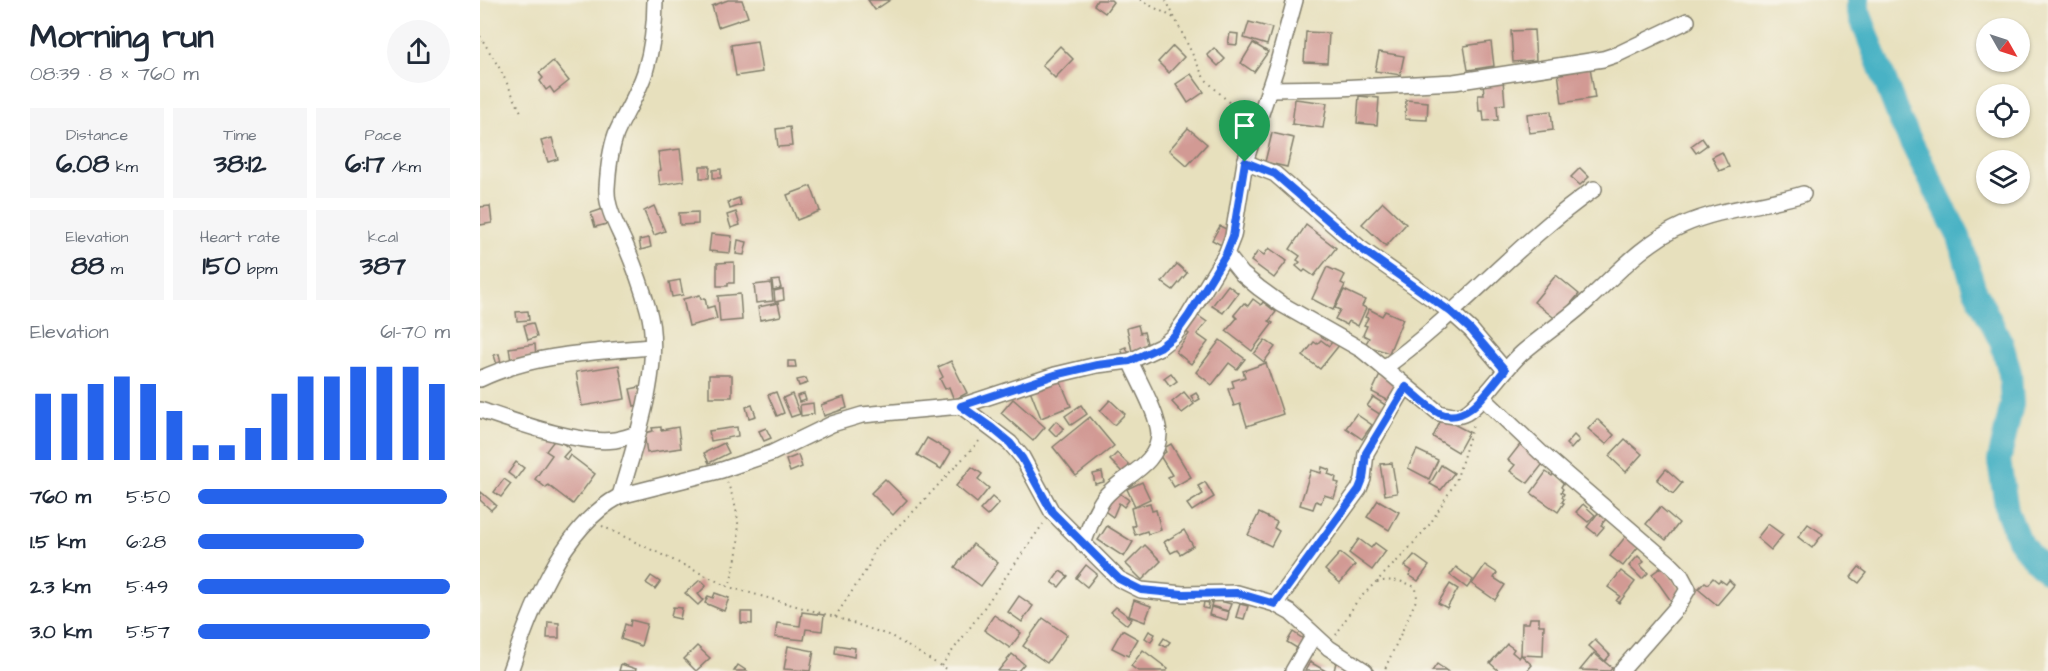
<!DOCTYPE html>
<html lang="en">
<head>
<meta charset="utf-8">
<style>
  :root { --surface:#fff; --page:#f6f6f7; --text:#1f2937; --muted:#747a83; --accent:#2563eb }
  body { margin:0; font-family:"Architects Daughter",sans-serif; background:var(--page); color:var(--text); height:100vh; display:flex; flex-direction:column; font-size:22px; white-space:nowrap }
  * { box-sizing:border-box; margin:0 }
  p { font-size:20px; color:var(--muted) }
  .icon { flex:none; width:33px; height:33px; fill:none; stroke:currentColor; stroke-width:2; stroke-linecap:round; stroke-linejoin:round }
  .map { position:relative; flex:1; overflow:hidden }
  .sheet { display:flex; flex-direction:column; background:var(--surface); width:480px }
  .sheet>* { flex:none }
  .needle { width:39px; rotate:129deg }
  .fabs { position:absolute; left:1496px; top:18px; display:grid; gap:12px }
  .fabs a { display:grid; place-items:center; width:54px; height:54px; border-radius:50%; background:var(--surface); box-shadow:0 2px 4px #0004; font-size:30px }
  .pin { position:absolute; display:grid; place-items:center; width:51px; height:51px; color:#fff; margin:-62px -26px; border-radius:50% 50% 50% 0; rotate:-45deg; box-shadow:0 0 6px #0007 }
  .pin .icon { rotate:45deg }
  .round { display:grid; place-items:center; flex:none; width:63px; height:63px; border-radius:32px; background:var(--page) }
  .head { display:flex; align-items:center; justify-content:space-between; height:102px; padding:0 30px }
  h1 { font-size:33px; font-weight:700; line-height:45px }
  .stats { display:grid; grid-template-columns:repeat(3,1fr); gap:9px; height:102px; padding:6px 30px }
  .stats div { display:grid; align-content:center; border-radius:0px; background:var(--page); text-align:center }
  .stats b { font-size:26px; font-weight:700 }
  .stats small { font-size:16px; font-weight:400 }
  .stats p { font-size:16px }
  .chart { height:168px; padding:12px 30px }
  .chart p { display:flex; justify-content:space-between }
  .chart svg { width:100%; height:108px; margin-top:6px; stroke:var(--accent); stroke-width:6 }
  ul { padding:0 30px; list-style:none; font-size:20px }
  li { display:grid; grid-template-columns:96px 72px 1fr; align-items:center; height:45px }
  li i { height:15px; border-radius:8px; background:var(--accent) }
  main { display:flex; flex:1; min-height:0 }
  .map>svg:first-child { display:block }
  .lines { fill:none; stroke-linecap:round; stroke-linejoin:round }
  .river { stroke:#48b2c5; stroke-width:24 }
  .building { fill:#d29a94 }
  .minor-casing { stroke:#827e6c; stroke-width:18 }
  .path { stroke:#827e6c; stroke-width:2; stroke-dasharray:1.5 4.5; stroke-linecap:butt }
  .minor { stroke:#fff; stroke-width:15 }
  .route-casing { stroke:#fff; stroke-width:12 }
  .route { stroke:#2563eb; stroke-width:8 }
</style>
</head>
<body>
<main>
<section class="sheet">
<div class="head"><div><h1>Morning run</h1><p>08:39 · 8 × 760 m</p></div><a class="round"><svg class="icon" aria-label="share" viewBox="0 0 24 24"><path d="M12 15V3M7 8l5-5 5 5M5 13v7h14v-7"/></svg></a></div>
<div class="stats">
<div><p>Distance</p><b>6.08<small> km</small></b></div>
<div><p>Time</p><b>38:12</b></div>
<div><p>Pace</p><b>6:17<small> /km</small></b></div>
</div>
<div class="stats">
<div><p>Elevation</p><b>88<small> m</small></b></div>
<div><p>Heart rate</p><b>150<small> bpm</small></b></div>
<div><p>kcal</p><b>387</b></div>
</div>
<div class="chart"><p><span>Elevation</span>61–70 m</p>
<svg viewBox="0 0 160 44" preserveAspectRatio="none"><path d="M5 44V17M15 44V17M25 44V13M35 44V10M45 44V13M55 44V24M65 44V38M75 44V38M85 44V31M95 44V17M105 44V10M115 44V10M125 44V6M135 44V6M145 44V6M155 44V13"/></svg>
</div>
<ul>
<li><b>760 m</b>5:50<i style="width:99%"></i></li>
<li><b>1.5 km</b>6:28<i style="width:66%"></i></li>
<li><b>2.3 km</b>5:49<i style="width:100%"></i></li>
<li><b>3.0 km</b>5:57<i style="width:92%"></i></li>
</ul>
</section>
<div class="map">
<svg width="1568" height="671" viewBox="0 0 1568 671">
  <rect width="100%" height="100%" fill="#f7f3e8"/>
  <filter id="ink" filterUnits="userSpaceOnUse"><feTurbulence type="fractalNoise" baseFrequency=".0167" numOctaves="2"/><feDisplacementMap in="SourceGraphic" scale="12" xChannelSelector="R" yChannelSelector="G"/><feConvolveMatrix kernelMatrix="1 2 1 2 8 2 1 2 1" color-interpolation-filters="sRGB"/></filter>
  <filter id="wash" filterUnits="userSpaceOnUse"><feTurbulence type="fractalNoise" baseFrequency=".008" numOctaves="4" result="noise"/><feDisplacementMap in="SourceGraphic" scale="24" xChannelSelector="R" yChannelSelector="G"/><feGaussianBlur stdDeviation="1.35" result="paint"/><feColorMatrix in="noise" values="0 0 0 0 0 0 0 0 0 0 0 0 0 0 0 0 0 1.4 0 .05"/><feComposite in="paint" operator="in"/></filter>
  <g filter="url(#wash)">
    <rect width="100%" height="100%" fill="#e7e0bd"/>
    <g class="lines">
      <polyline class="river" points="1378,0 1378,10 1420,120 1479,237 1494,288 1522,344 1530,373 1532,404 1519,461 1527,511 1538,539 1550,555 1568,572"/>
    </g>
    <g id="blocks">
      <g class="building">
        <polygon points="248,0 262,0 268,17 238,27 232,6"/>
        <polygon points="388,0 410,0 395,10"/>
        <polygon points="617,0 631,0 633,2 625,13 614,5"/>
        <polygon points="769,22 792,28 787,45 764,38"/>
        <polygon points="1054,30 1056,60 1033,62 1031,31"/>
        <polygon points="826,32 849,33 847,63 824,62"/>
        <polygon points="750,33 758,34 757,45 748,44"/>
        <polygon points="277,41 282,72 256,76 251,45"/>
        <polygon points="1011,42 1014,66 988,70 984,46"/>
        <polygon points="773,43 788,52 774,72 761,63"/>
        <polygon points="580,46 593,59 575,78 562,65"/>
        <polygon points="693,46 704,57 689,73 678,62"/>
        <polygon points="734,48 745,59 738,66 727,55"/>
        <polygon points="899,52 924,56 920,75 895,71"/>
        <polygon points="73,61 89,81 74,93 70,87 66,90 60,81 63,78 59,73"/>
        <polygon points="1110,67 1115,98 1082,103 1078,72"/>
        <polygon points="711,74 724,92 708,103 696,84"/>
        <polygon points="1023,80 1025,104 1017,105 1018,120 1004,121 1003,111 999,111 998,95 1004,95 1003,82"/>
        <polygon points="879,96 899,98 897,125 877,123"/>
        <polygon points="815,99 847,103 843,128 812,124"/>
        <polygon points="926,100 948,102 947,120 925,119"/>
        <polygon points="1071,111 1073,130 1049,133 1047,114"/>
        <polygon points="310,127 312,146 298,147 296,129"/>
        <polygon points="708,128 727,144 707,166 689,150"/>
        <polygon points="792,133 814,138 807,167 785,162"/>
        <polygon points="72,138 78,159 68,162 61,141"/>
        <polygon points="1222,138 1227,145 1216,153 1211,146"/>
        <polygon points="200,149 204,181 180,185 178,171 181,170 178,152"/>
        <polygon points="1242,152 1249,167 1239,171 1232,157"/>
        <polygon points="220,166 230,166 229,178 220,178"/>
        <polygon points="1100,168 1109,177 1100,185 1091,177"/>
        <polygon points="241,169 241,178 233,178 233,170"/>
        <polygon points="331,186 340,211 317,220 307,195"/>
        <polygon points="259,198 261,205 250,209 248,202"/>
        <polygon points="903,202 926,224 906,246 882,224"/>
        <polygon points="10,206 12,223 0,225 0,207"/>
        <polygon points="174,206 185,231 174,235 164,211"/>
        <polygon points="123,209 127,224 115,227 111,213"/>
        <polygon points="218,212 218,224 200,225 199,213"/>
        <polygon points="256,212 260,225 251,228 247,215"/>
        <polygon points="826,225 856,248 834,276 825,270 823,272 816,266 820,262 817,260 820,256 810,249"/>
        <polygon points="740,226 750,231 743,246 732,240"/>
        <polygon points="231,234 252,236 250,253 229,251"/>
        <polygon points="169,238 171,247 161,250 159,240"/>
        <polygon points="258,240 267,242 264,255 256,254"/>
        <polygon points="789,248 807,261 794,278 771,261 778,251 784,255"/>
        <polygon points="254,262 254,283 248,283 248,286 237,286 237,263"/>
        <polygon points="697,264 707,273 693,290 682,282"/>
        <polygon points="847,267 865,275 861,283 865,285 853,310 832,299"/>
        <polygon points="1076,275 1099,294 1077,320 1054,302"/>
        <polygon points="200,280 203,295 192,297 189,282"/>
        <polygon points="299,280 301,288 293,290 292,281"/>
        <polygon points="291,283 293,301 276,303 274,285"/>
        <polygon points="748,285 758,293 743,313 732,306"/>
        <polygon points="303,289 304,300 295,302 294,291"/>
        <polygon points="864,290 885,300 882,306 886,308 878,326 869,321 867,325 855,319 860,310 855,308"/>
        <polygon points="260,294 262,320 240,322 238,296"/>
        <polygon points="220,295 221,299 225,298 227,308 234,306 237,319 209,326 203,299"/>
        <polygon points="773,299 781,305 783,302 796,312 789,321 793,323 772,351 746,331 757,318 754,315 764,303 768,306"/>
        <polygon points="298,303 301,316 280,320 278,307"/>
        <polygon points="889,309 902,316 905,311 923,319 909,353 885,345 889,338 883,335 887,326 884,325 888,318 885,317"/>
        <polygon points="48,311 49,320 37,321 36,312"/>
        <polygon points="717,315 727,322 717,334 728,342 711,364 696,352 709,334 705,331"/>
        <polygon points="53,323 57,337 48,340 44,325"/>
        <polygon points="658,325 660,333 664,332 668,347 652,351 647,328"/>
        <polygon points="854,339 860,344 840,369 823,356 834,342 837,344 841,340 849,346"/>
        <polygon points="740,340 765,359 757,369 749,363 732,385 716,372"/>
        <polygon points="785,340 795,347 784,362 774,354"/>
        <polygon points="55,344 56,357 31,361 29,348"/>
        <polygon points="646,347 650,356 645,358 641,349"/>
        <polygon points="19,354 21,363 17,365 14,355"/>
        <polygon points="308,361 315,361 316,367 308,367"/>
        <polygon points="471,361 487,393 474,400 469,387 465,389 460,379 463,377 458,367"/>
        <polygon points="786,363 803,414 767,426 760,404 754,406 748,389 754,387 752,381 765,377 763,371"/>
        <polygon points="139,365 145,399 102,406 96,372"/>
        <polygon points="691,373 697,381 690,386 684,378"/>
        <rect x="229" y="375" width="23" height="22"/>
        <polygon points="900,375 920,384 911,402 892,392"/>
        <polygon points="326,378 328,383 319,386 317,380"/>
        <polygon points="579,378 591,406 561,418 550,390"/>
        <polygon points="160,387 163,404 154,406 150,389"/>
        <polygon points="296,392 304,413 297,416 288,395"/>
        <polygon points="704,392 714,404 702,413 692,402"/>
        <polygon points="716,393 720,399 715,402 711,396"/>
        <polygon points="312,394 320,414 311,417 303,398"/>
        <polygon points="324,394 326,400 319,402 317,396"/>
        <polygon points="364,397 367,408 344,416 341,405"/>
        <polygon points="893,397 907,406 901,415 887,406"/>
        <polygon points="533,399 565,427 553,441 521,413"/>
        <polygon points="630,400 645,414 634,425 620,411"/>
        <polygon points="333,403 334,414 321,416 320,405"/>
        <polygon points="272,405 276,416 269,418 266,407"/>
        <polygon points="601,405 607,414 591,425 585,416"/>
        <polygon points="876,414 892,425 882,439 866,428"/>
        <polygon points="610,417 634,446 596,476 573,447"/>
        <polygon points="962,418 989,432 978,452 953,437"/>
        <polygon points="1117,419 1134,435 1126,444 1108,429"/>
        <polygon points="576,421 584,428 576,436 569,429"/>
        <polygon points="181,427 181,430 198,427 201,448 167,453 164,433 173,431 172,428"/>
        <polygon points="257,427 258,436 231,441 229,431"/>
        <polygon points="286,428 291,438 284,441 279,431"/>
        <polygon points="1094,435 1099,440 1091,449 1086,444"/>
        <polygon points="76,438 90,449 83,457 87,460 90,455 115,474 93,504 68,485 66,488 55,479 72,455 66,451"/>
        <polygon points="447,438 471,452 461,469 437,455"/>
        <polygon points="1145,439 1162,454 1146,472 1129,456"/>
        <polygon points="1042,442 1066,460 1048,483 1030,471 1035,465 1028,460"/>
        <polygon points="244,443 249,453 229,463 224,453"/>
        <polygon points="691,444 711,477 694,487 688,477 692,475 680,456 686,452 684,448"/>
        <polygon points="937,450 958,460 949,479 928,468"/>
        <polygon points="637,453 651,467 644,474 630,460"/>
        <polygon points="318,455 322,467 310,472 306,460"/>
        <polygon points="36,462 44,468 36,479 28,473"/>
        <polygon points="912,463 917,493 905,495 900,464"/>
        <polygon points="961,465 974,473 961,490 950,484"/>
        <polygon points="492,467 502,474 498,479 509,488 497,503 476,486"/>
        <polygon points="842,467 850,470 848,474 856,477 855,482 859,483 854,498 844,495 841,503 836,501 833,509 820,505 831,470 841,473"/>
        <polygon points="1186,469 1202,483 1193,494 1177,480"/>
        <polygon points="622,472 624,482 615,484 613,474"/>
        <polygon points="1066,472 1072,476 1073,474 1084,482 1081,487 1083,489 1081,492 1084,494 1082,497 1084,499 1082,502 1084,503 1078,512 1051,493"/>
        <polygon points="24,479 31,484 21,497 14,492"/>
        <polygon points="405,479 427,500 413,515 391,493"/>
        <polygon points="662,482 670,499 655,506 647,489"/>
        <polygon points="725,482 734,497 712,511 707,504 723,494 718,486"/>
        <polygon points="635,490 649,500 644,507 639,503 633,517 622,509"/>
        <polygon points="1,492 16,505 11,510 0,500"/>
        <polygon points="512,497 519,503 507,516 500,510"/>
        <polygon points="898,500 919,512 909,530 887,517"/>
        <polygon points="670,503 672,511 676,510 681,530 668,534 667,531 655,535 652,526 655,526 651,508"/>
        <polygon points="1103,504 1115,515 1108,522 1096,512"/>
        <polygon points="1180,507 1199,523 1186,540 1166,524"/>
        <polygon points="779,513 797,522 794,528 799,531 791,546 768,535"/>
        <polygon points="1118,513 1126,519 1121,525 1124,527 1117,535 1107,527"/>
        <polygon points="1288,524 1303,535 1291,550 1277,538"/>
        <polygon points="1328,524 1343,534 1332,548 1318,537"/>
        <polygon points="627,526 653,542 644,557 618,540"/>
        <polygon points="704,530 713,546 700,554 697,550 691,553 684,542"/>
        <polygon points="1146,536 1159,546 1143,566 1130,556"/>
        <polygon points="879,539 891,548 895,543 906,551 892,570 869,553"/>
        <polygon points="493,544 518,563 501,586 475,567"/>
        <polygon points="665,545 681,561 662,580 646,564"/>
        <polygon points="860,553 875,565 860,583 845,570"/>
        <polygon points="934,555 949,566 938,581 929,575 932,571 925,566"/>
        <polygon points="1158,556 1164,562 1160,565 1168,573 1162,579 1149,566"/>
        <polygon points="606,565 617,574 607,587 596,578"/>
        <polygon points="1005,565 1017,573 1014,578 1025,585 1015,600 992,584"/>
        <polygon points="1183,566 1202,593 1191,601 1172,574"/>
        <polygon points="976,567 993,580 987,588 970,575"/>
        <polygon points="1379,567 1387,573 1379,583 1371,577"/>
        <polygon points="580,571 588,576 579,587 572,582"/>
        <polygon points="1141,571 1155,582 1139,603 1136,601 1140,596 1128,587"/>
        <polygon points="171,576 180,582 175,589 166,583"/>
        <polygon points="1233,578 1238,582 1240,580 1246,584 1249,580 1254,585 1237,605 1218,589 1225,582 1228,584"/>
        <polygon points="220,580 226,586 218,594 223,600 218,605 205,593"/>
        <polygon points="970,584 978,589 967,608 958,603"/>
        <polygon points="235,593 249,598 244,611 225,603 228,596 233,598"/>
        <polygon points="539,596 553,606 542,622 528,612"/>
        <polygon points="733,599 751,604 748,611 731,606"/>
        <polygon points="654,600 671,606 665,622 649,616"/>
        <polygon points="724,602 729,603 728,609 723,608"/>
        <polygon points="760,604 768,606 764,619 756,617"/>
        <polygon points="193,607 202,608 200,619 191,617"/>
        <polygon points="636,607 652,619 647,625 631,612"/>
        <polygon points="731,607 749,612 747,620 729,615"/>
        <polygon points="261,612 272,612 272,624 261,623"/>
        <polygon points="322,612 344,615 342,631 326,629 324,640 295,637 297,623 320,626"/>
        <polygon points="514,615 541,633 530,648 504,630"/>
        <polygon points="563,618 587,635 567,663 543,646"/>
        <polygon points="1050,618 1059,618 1059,625 1064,625 1063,656 1041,655 1042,623 1049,623"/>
        <polygon points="151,620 167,624 161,646 141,639 145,624 150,626"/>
        <polygon points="68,622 79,623 79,638 67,638"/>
        <polygon points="642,630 658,639 648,656 632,648"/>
        <polygon points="669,631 675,634 671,642 665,638"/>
        <polygon points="813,632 826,641 820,650 807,642"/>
        <polygon points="684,638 690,642 686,647 680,644"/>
        <polygon points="1115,640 1130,655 1125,661 1109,646"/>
        <polygon points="1027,644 1034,649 1032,652 1039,658 1041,655 1052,665 1047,671 1019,671 1010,663"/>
        <polygon points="356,645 375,648 374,657 355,653"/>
        <polygon points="217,646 230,658 216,671 204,659"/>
        <polygon points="308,646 334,651 330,671 304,669"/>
        <polygon points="663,650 688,669 686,671 658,671 651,666"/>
        <polygon points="1114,653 1132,668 1130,671 1100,670"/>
        <polygon points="532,654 544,664 538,671 518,671"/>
        <polygon points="830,662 846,671 825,671"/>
        <polygon points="856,662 866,664 865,671 854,671"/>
        <polygon points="141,664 156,669 155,671 139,671"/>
        <polygon points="957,664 967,671 952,671"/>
        <polygon points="258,665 267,671 254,671"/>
      </g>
    </g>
  </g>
  <g filter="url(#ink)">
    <use href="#blocks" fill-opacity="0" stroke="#827e6c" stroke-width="1.5"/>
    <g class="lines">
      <defs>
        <g id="minor">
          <polyline points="789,89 859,88 974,82 1123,59 1138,54 1207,21"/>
          <polyline points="765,162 795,174 880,248 971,312 991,330 1025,370"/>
          <path d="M746,254L762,274L779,288L801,304L882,350L959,413C968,415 977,418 986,413C1002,403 1025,368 1042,353C1063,335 1086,320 1107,301C1136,274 1166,241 1203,225C1241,208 1284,206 1323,194"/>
          <path d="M904,368C979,314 1038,242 1114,189"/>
          <path d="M0,379C53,354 114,352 171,347"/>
          <polyline points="1002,397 1060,452 1189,563 1200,574 1208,589 1198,606 1141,671"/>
          <polyline points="481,406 530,443 542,457 572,512 639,579 661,590 703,594 757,593 795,604 811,613 849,648 885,671"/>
          <path d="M0,410C36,422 98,445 135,440C142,439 150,436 157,434"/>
          <path d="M140,496C155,443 184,363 168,309C162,287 154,265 145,244C137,226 126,208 127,188C128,171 130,151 136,134C145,113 158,94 165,72C172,49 175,24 175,0"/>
          <path d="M603,544C609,528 614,512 624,498C641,476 679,466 679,434C678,413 658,380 650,361"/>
          <polyline points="795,604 879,489 883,479 886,453 925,387"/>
          <path d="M30,671C51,611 80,528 140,496L242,470L292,453L352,424L382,415L481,406L575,375L617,365L650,361L680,347L694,336L709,315L746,254L753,236L765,162L798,62L815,0"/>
          <polyline points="813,671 834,635"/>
        </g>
      </defs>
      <use href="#minor" class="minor-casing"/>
      <g class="path">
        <polyline points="660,0 696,19"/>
        <polyline points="686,0 724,78 765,118"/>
        <polyline points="0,36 20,69 41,112"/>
        <path d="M247,482C264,522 260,547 249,587"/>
        <polyline points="122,526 249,587 355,617 411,636 469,671"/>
        <path d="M897,582C910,579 924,580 936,588L937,598L904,671"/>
        <polyline points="355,617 388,567 395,548 434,511 502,438"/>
        <polyline points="856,635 877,601 924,554 950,524 976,481 993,425"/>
        <polyline points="461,666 489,629 563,524"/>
      </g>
      <use href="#minor" class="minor"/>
    </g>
  </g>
  <g class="lines" filter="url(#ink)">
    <defs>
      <path id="route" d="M765,162L795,174L880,248L971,312L991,330L1025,370C1009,388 988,426 959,413C947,407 936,395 926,387L886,453L883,479L879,489L795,604L757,593L703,594L661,590L639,579L572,512L542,458L530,443L512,428L481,406L575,375L617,365L650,361L680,347L694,336L709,315L746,254L753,236Z"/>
    </defs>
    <use href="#route" class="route-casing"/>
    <use href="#route" class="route"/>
  </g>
</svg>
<div class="fabs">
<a><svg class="needle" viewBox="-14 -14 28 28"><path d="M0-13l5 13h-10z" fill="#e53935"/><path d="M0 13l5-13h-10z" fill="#747a83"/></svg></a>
<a><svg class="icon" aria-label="locate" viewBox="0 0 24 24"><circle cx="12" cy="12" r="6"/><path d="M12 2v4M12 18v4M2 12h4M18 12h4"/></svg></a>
<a><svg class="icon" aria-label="layers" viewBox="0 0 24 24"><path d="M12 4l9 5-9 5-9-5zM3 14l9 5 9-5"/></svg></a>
</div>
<div class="pin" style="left:765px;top:162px;background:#1e9e55"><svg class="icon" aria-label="arrive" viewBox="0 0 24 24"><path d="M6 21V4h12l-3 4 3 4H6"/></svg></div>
</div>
</main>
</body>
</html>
